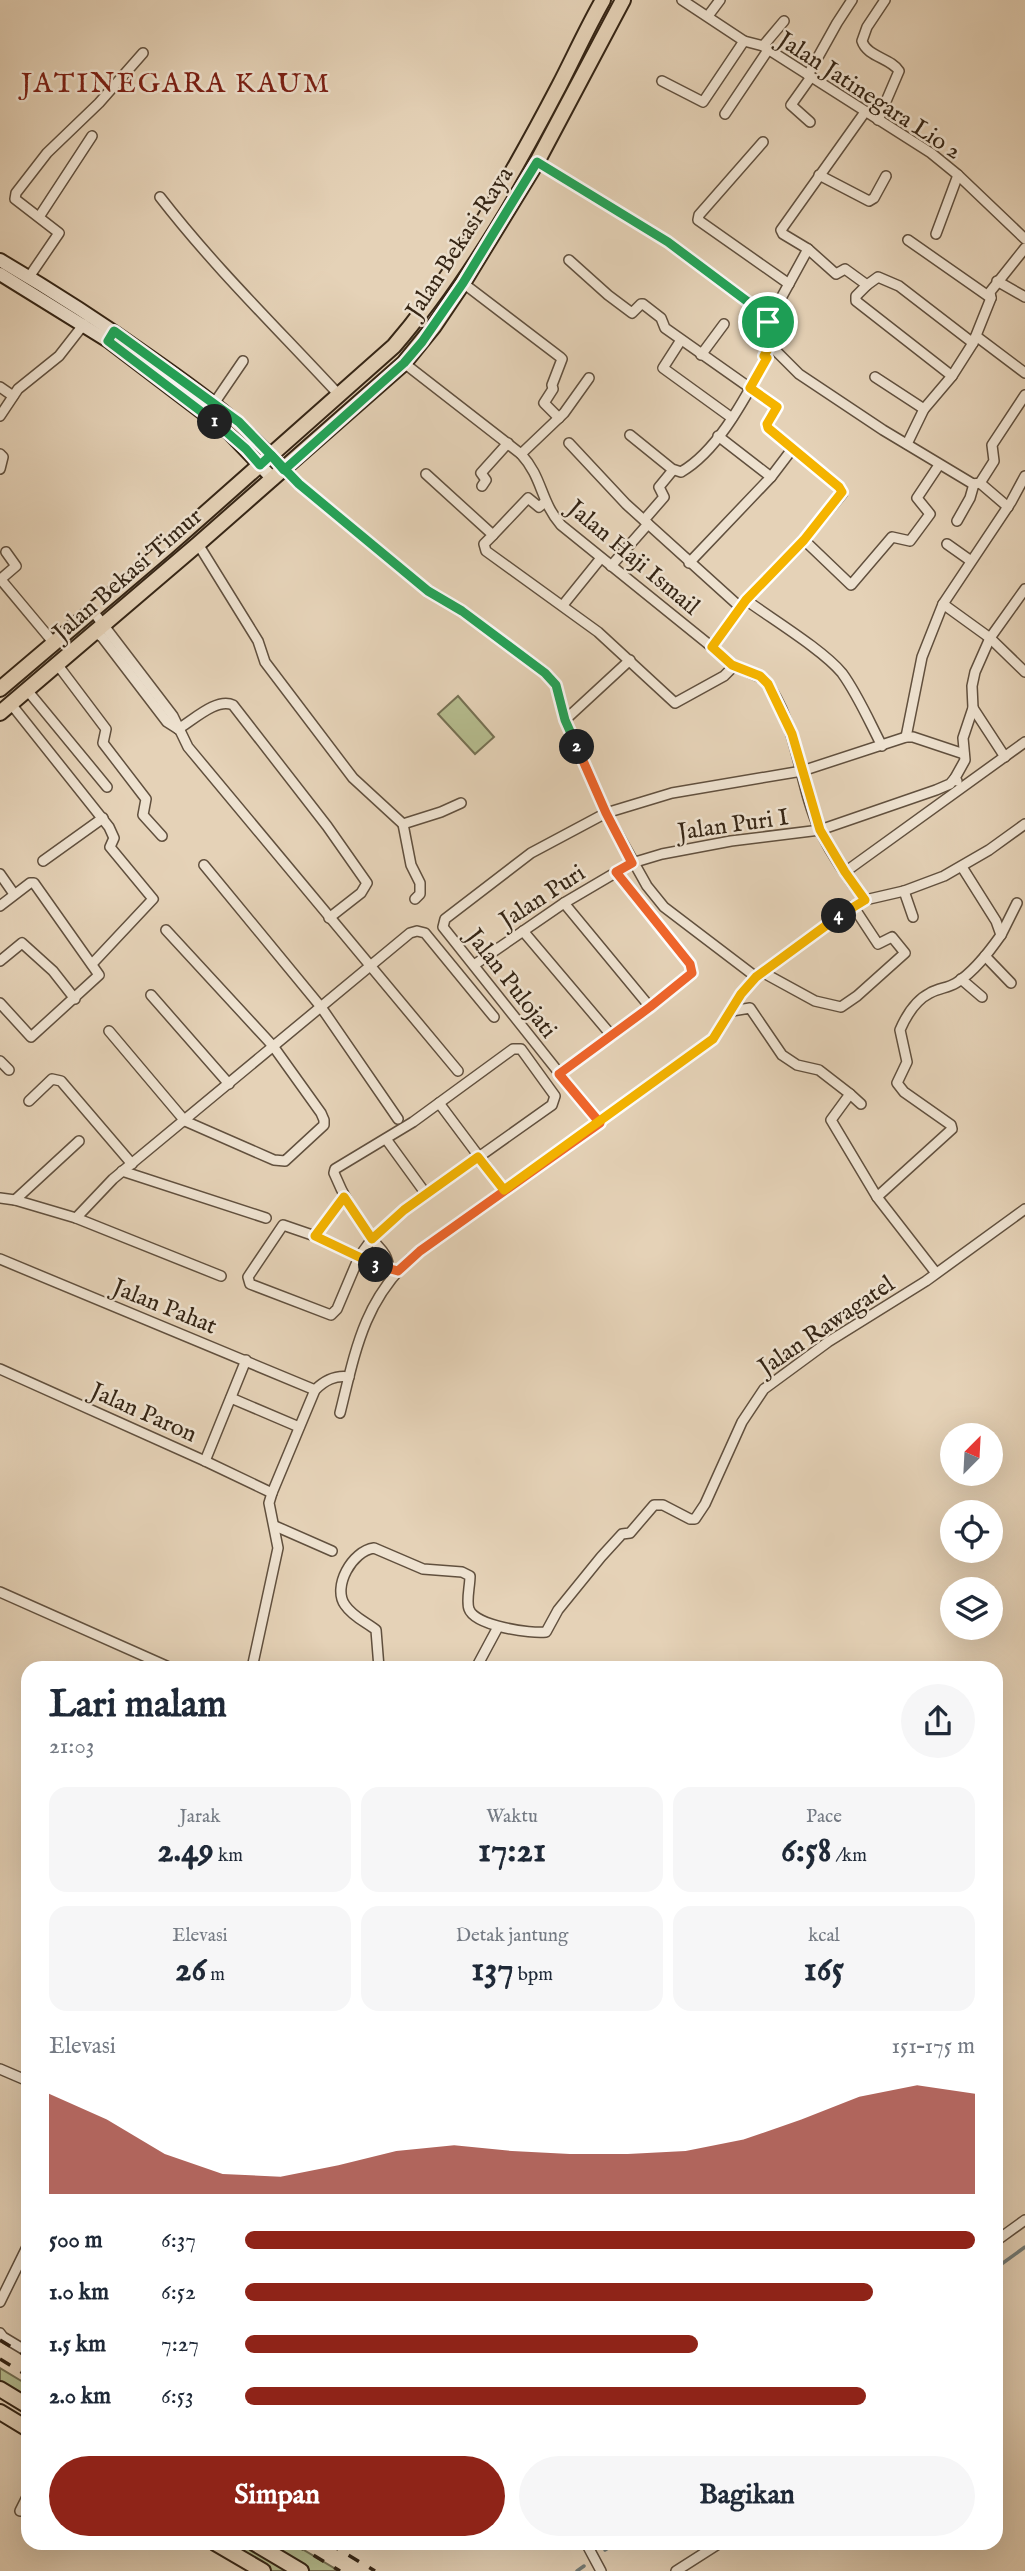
<!DOCTYPE html>
<html lang="id">
<head>
<meta charset="utf-8">
<style>
  :root { --surface:#fff; --page:#f6f6f7; --text:#1f2937; --muted:#747a83; --accent:#8f2418 }
  body { margin:0; font-family:"IM FELL English",serif; background:var(--page); color:var(--text); height:100vh; display:flex; flex-direction:column; font-size:26px; white-space:nowrap }
  * { box-sizing:border-box; margin:0 }
  p { font-size:23px; color:var(--muted) }
  .icon { flex:none; width:38px; height:38px; fill:none; stroke:currentColor; stroke-width:2; stroke-linecap:round; stroke-linejoin:round }
  .map { position:relative; flex:1; overflow:hidden }
  .side { position:absolute; left:21px; top:1661px; width:982px; height:889px; display:flex; flex-direction:column; background:var(--surface); border-radius:21px; box-shadow:0 7px 28px #0002 }
  .side>* { flex:none }
  .needle { width:46px; rotate:24deg }
  .buttons { position:absolute; left:940px; top:1423px; display:grid; gap:14px }
  .buttons a { display:grid; place-items:center; width:63px; height:63px; border-radius:50%; background:var(--surface); box-shadow:0 7px 28px #0002; font-size:35px }
  .pin { position:absolute; display:grid; place-items:center; width:60px; height:60px; color:#fff; margin:-30px; border:4px solid #fff; border-radius:50%; box-shadow:0 2px 7px #0007 }
  .km { position:absolute; width:35px; height:35px; margin:-18px; border-radius:50%; background:#222; color:#fff; font-size:19px; line-height:35px; text-align:center }
  .round { display:grid; place-items:center; flex:none; width:74px; height:74px; border-radius:37px; background:var(--page) }
  .head { display:flex; align-items:center; justify-content:space-between; height:119px; padding:0 28px }
  h1 { font-size:38px; font-weight:800; line-height:52px }
  .figures { display:grid; grid-template-columns:repeat(3,1fr); gap:10px; height:119px; padding:7px 28px }
  .figures div { display:grid; align-content:center; border-radius:18px; background:var(--page); text-align:center }
  .figures b { font-size:35px; font-weight:800 }
  .figures small { font-size:19px; font-weight:400 }
  .figures p { font-size:19px }
  .chart { height:196px; padding:14px 28px }
  .chart p { display:flex; justify-content:space-between }
  .chart svg { width:100%; height:126px; margin-top:7px; fill:var(--accent); opacity:.7 }
  .action { display:flex; gap:14px; margin-top:auto; padding:14px 28px }
  .action a { flex:1; height:80px; border-radius:42px; background:var(--accent); color:#fff; font-size:28px; font-weight:800; line-height:80px; text-align:center }
  .action a+a { background:var(--page); color:var(--text) }
  ul { padding:0 28px; list-style:none; font-size:23px }
  li { display:grid; grid-template-columns:112px 84px 1fr; align-items:center; height:52px }
  li i { height:18px; border-radius:9px; background:var(--accent) }
  .map>svg:first-child { display:block }
  .green { fill:#b5bc8e; stroke:#757052; stroke-width:2 }
  .lines { fill:none; stroke-linecap:round; stroke-linejoin:round }
  .stream { stroke:#727b77; stroke-width:3.5 }
  .street-casing { stroke:#61503e; stroke-width:12 }
  .secondary-casing { stroke:#352515; stroke-width:16 }
  .primary-casing { stroke:#352515; stroke-width:18 }
  .street { stroke:#eee2d0; stroke-width:9 }
  .secondary { stroke:#eee2d0; stroke-width:12 }
  .primary { stroke:#e5d2b7; stroke-width:14 }
  .rail { stroke:#352515; stroke-width:3.5; stroke-dasharray:12 12; stroke-linecap:butt }
  .split-1-casing { stroke:#fff; stroke-width:14 }
  .split-2-casing { stroke:#fff; stroke-width:14 }
  .split-3-casing { stroke:#fff; stroke-width:14 }
  .split-4-casing { stroke:#fff; stroke-width:14 }
  .split-5-casing { stroke:#fff; stroke-width:14 }
  .split-1 { stroke:#22a559; stroke-width:9 }
  .split-2 { stroke:#22a559; stroke-width:9 }
  .split-3 { stroke:#f0652b; stroke-width:9 }
  .split-4 { stroke:#f5b400; stroke-width:9 }
  .split-5 { stroke:#f5b400; stroke-width:9 }
  .labels { text-anchor:middle; stroke-width:5; stroke-linejoin:round; paint-order:stroke }
  .street-label { font-size:24px; fill:#352515; stroke:#eee2d0 }
  .quarter-label { font-size:28px; letter-spacing:2px; fill:#7a1f14; stroke:#eee2d0 }
</style>
</head>
<body>
<div class="map">
<svg width="1025" height="2571" viewBox="0 0 1025 2571">
  <rect width="100%" height="100%" fill="#e5d2b7"/>
  <filter id="stains"><feTurbulence type="fractalNoise" baseFrequency=".00286" numOctaves="4"/><feColorMatrix values="0 0 0 0 .2 0 0 0 0 .09 0 0 0 0 .02 0 0 0 .5 -.17"/></filter>
  <radialGradient id="worn" r=".72"><stop offset=".6" stop-color="#630" stop-opacity="0"/><stop offset="1" stop-color="#630" stop-opacity=".3"/></radialGradient>
  <g class="green">
    <polygon points="458,696 494,737 475,754 438,714"/>
    <polygon points="0,2368 28,2385 28,2406 0,2389"/>
    <polygon points="215,2543 242,2543 288,2571 262,2571"/>
    <polygon points="254,2543 292,2543 339,2571 301,2571"/>
  </g>
  <g class="lines">
    <g class="stream">
      <polyline points="996,2268 1025,2247"/>
      <polyline points="605,2550 616,2543"/>
      <polyline points="577,2571 584,2566"/>
    </g>
    <defs>
      <g id="street">
        <polyline points="682,0 744,41 763,46 931,153 958,175 1025,239"/>
        <polyline points="708,16 720,0"/>
        <polyline points="763,46 784,21"/>
        <polyline points="808,75 837,23 852,0"/>
        <polyline points="662,81 703,102 744,41"/>
        <polyline points="725,114 768,50"/>
        <path d="M878,120L899,71C891,58 867,57 862,41L867,27L885,0"/>
        <polyline points="810,122 791,105 811,77"/>
        <polyline points="763,142 699,215 698,220 789,284"/>
        <polyline points="537,162 668,242 764,314 768,322 769,344 799,374 883,430 973,484 980,483 994,461 992,445 1025,395"/>
        <polyline points="819,175 869,201 874,198 886,176"/>
        <path d="M160,197C215,268 278,329 339,395"/>
        <polyline points="39,217 92,136"/>
        <polyline points="936,234 958,175"/>
        <polyline points="908,240 991,298"/>
        <polyline points="808,249 836,274 845,269 867,285 878,277 899,286 973,343"/>
        <polyline points="569,260 608,295 632,313 641,304 643,304 661,318 665,328 777,407 767,426 793,448 771,477"/>
        <polyline points="29,277 59,233 15,199 16,193 47,153 99,103 143,53"/>
        <polyline points="997,281 1025,297"/>
        <polyline points="463,283 560,357 562,359 552,385 553,389 544,403 559,418"/>
        <polyline points="867,285 856,296 856,301 952,376"/>
        <polyline points="768,322 808,249 783,234 781,230 865,112"/>
        <polyline points="976,336 1025,373"/>
        <polyline points="681,340 663,368 732,418"/>
        <polyline points="701,355 724,324"/>
        <path d="M404,363L521,454C543,478 540,501 561,525L712,647L732,665L764,679C798,722 798,784 820,831C832,855 848,879 865,900"/>
        <polyline points="875,377 924,409"/>
        <polyline points="0,387 13,396"/>
        <polyline points="215,402 243,361"/>
        <polyline points="0,416 18,389 59,356 84,324"/>
        <path d="M630,435L672,469L681,472C719,450 746,396 767,358L764,356L770,345"/>
        <polyline points="569,443 626,504 740,607"/>
        <polyline points="907,444 924,409 952,376 973,343 991,298 990,292 1025,248"/>
        <polyline points="0,454 3,457 0,469"/>
        <polyline points="521,454 564,413 589,378"/>
        <polyline points="283,470 428,591 462,611 546,673 556,685 565,720 606,813 647,886 664,907 756,977"/>
        <polyline points="426,474 493,535 484,544 486,551 598,632 675,703 724,676 734,666"/>
        <polyline points="980,483 1008,507"/>
        <polyline points="482,486 486,480 481,473 508,443"/>
        <polyline points="644,520 664,497 659,487 673,470"/>
        <polyline points="957,521 970,498 974,484"/>
        <polyline points="493,535 528,498 539,507 545,502"/>
        <polyline points="804,540 851,585 892,537 910,541 930,514 917,498 939,465"/>
        <polyline points="198,544 258,641 265,662 353,778 403,824 441,812 461,803"/>
        <polyline points="947,544 971,561"/>
        <polyline points="6,552 16,566 2,578 2,581 53,642"/>
        <polyline points="689,563 771,477 718,436"/>
        <polyline points="611,566 648,524"/>
        <path d="M746,600C772,619 823,650 842,673C858,695 869,721 882,746"/>
        <polyline points="943,604 990,638 1025,672"/>
        <polyline points="563,605 601,558"/>
        <polyline points="92,610 173,716 188,747 458,1071"/>
        <polyline points="95,632 102,637 167,722 178,729"/>
        <polyline points="712,647 746,600 804,540 842,494 839,487 793,448"/>
        <polyline points="57,664 106,729 103,743 146,799 143,815 162,836"/>
        <polyline points="27,690 107,787"/>
        <polyline points="11,704 109,827 114,838 110,847 153,899 92,964"/>
        <polyline points="973,708 1005,757"/>
        <polyline points="565,720 630,660"/>
        <path d="M178,729C192,721 217,697 233,705L327,826L367,883L361,893L329,918"/>
        <polyline points="906,737 922,657 943,604 1011,502 1025,476"/>
        <polyline points="957,781 955,778 965,760 963,738 973,708 972,686 975,672 990,638 1025,589"/>
        <polyline points="403,824 411,865 420,883 420,894 415,899"/>
        <polyline points="43,861 103,818"/>
        <polyline points="204,865 321,1007 398,1119"/>
        <polyline points="845,872 1025,742"/>
        <polyline points="0,874 14,894"/>
        <polyline points="904,891 913,917"/>
        <polyline points="564,903 650,1007"/>
        <polyline points="0,906 30,883 34,883 99,975 31,1037 0,1003"/>
        <polyline points="523,931 612,1036"/>
        <polyline points="1001,935 1017,903"/>
        <polyline points="985,956 1011,983"/>
        <polyline points="0,961 22,943 53,971 75,999"/>
        <polyline points="474,965 564,903 632,863 662,854 731,841 820,830 936,790 950,784 955,778"/>
        <polyline points="762,972 815,1001 841,1007 857,996 905,953 892,937 878,944 853,906"/>
        <polyline points="961,979 982,997"/>
        <polyline points="151,995 229,1084"/>
        <polyline points="732,1011 750,1008 782,1055 797,1065 819,1070 850,1094 831,1120 877,1197 936,1273"/>
        <polyline points="109,1031 185,1121 274,1160 285,1161 324,1125 324,1120 321,1113 273,1046 166,930"/>
        <polyline points="0,1061 9,1070"/>
        <polyline points="559,1074 650,1007 692,973 690,964 616,872"/>
        <polyline points="850,1094 861,1104"/>
        <polyline points="29,1101 52,1079 61,1081 132,1164"/>
        <polyline points="439,1103 504,1190"/>
        <polyline points="599,1123 443,927 445,919 531,853 606,813 672,793 802,771 906,737 913,737 964,754"/>
        <polyline points="386,1139 426,1194"/>
        <polyline points="122,1171 266,1218"/>
        <path d="M877,1197L952,1129L951,1125L904,1092L897,1083L907,1062L900,1030C906,1016 916,1000 930,993C939,988 948,988 956,983C974,972 989,952 1001,935L996,921L962,867"/>
        <polyline points="0,1198 15,1200 76,1218 221,1276"/>
        <polyline points="15,1200 79,1141"/>
        <polyline points="76,1218 113,1179 410,933 417,931 425,933 494,1017"/>
        <polyline points="315,1236 344,1197"/>
        <polyline points="0,1259 315,1390"/>
        <path d="M389,1268C386,1249 379,1250 370,1236C355,1216 343,1195 334,1173L335,1169L413,1122L513,1049H521L555,1096L552,1105L404,1210L372,1239L359,1257L315,1236L283,1225L248,1277L250,1284L331,1315L337,1309L359,1257L398,1271"/>
        <polyline points="0,1369 205,1461 272,1493"/>
        <polyline points="231,1398 299,1427"/>
        <path d="M340,1413C355,1353 363,1302 411,1258L713,1039L741,994L756,977L844,912L865,900L904,891L944,876L989,850L1025,824"/>
        <polyline points="205,1461 246,1360"/>
        <polyline points="275,1526 332,1551"/>
        <polyline points="0,1592 171,1668"/>
        <path d="M252,1668L278,1548L269,1503L272,1493L315,1390C325,1380 335,1375 349,1377"/>
        <path d="M379,1668L376,1630C366,1622 353,1617 345,1605C332,1587 352,1551 374,1548L423,1569L462,1572L470,1576C470,1586 466,1601 469,1609C475,1626 531,1634 546,1632L558,1610L601,1557L622,1534L630,1533L654,1505H663L690,1519H695L705,1504L742,1422L764,1389L828,1342L926,1281L1025,1209"/>
        <polyline points="476,1668 498,1627"/>
        <polyline points="0,2069 28,2081"/>
        <polyline points="996,2241 1025,2220"/>
        <polyline points="0,2302 28,2245"/>
        <polyline points="0,2333 3,2337 28,2352"/>
        <polyline points="20,2511 28,2495"/>
        <polyline points="586,2543 601,2571"/>
        <polyline points="676,2571 720,2543"/>
      </g>
      <g id="secondary">
        <path d="M0,260C53,291 104,324 153,359C203,394 243,423 283,470"/>
        <polyline points="0,274 108,341 229,433 273,479"/>
      </g>
      <g id="primary">
        <path d="M0,689L166,548L394,346C457,273 514,172 559,86C574,57 587,28 603,0"/>
        <polyline points="0,713 198,544 404,363 434,326 463,283 537,162 623,0"/>
        <polyline points="0,2389 28,2406"/>
        <polyline points="0,2412 28,2429"/>
        <polyline points="215,2543 263,2571"/>
        <polyline points="254,2543 301,2571"/>
      </g>
    </defs>
    <use href="#street" class="street-casing"/>
    <use href="#secondary" class="secondary-casing"/>
    <use href="#primary" class="primary-casing"/>
    <use href="#street" class="street"/>
    <use href="#secondary" class="secondary"/>
    <use href="#primary" class="primary"/>
    <g class="rail">
      <polyline points="0,2340 28,2357"/>
      <polyline points="0,2359 28,2376"/>
      <polyline points="293,2543 340,2571"/>
      <polyline points="328,2543 375,2571"/>
    </g>
  </g>
  <g class="lines">
    <defs>
      <polyline id="split-1" points="215,422 246,449 260,465 271,455 284,470 404,363 422,342 463,283 537,162 668,242 764,314 768,322"/>
      <polyline id="split-2" points="215,422 108,341 114,331 239,422 299,484 428,591 462,611 545,673 556,685 565,720 577,747"/>
      <polyline id="split-3" points="376,1265 398,1271 420,1251 600,1123 559,1074 650,1007 692,973 690,964 616,872 632,863 606,813 577,747"/>
      <polyline id="split-4" points="376,1265 315,1236 344,1197 372,1239 404,1210 478,1157 504,1190 713,1039 741,994 756,977 839,916"/>
      <polyline id="split-5" points="768,322 768,340 770,345 764,356 767,358 750,388 777,407 767,424 768,428 839,487 842,492 804,540 746,600 712,647 732,665 760,676 768,684 792,734 820,830 845,872 865,900 839,916"/>
    </defs>
    <use href="#split-1" class="split-1-casing"/>
    <use href="#split-2" class="split-2-casing"/>
    <use href="#split-3" class="split-3-casing"/>
    <use href="#split-4" class="split-4-casing"/>
    <use href="#split-5" class="split-5-casing"/>
    <use href="#split-1" class="split-1"/>
    <use href="#split-2" class="split-2"/>
    <use href="#split-3" class="split-3"/>
    <use href="#split-4" class="split-4"/>
    <use href="#split-5" class="split-5"/>
  </g>
  <g class="labels">
    <g class="street-label">
      <text transform="translate(870 95) rotate(33)" y="8">Jalan Jatinegara Lio 2</text>
      <text transform="translate(459 242) rotate(-57)" y="8">Jalan Bekasi Raya</text>
      <text transform="translate(634 557) rotate(40)" y="8">Jalan Haji Ismail</text>
      <text transform="translate(127 574) rotate(-41)" y="8">Jalan Bekasi Timur</text>
      <text transform="translate(733 824) rotate(-8)" y="8">Jalan Puri I</text>
      <text transform="translate(542 896) rotate(-33)" y="8">Jalan Puri</text>
      <text transform="translate(512 983) rotate(52)" y="8">Jalan Pulojati</text>
      <text transform="translate(165 1306) rotate(22)" y="8">Jalan Pahat</text>
      <text transform="translate(826 1325) rotate(-34)" y="8">Jalan Rawagatel</text>
      <text transform="translate(144 1412) rotate(24)" y="8">Jalan Paron</text>
    </g>
    <g class="quarter-label">
      <text x="176" y="92">JATINEGARA KAUM</text>
    </g>
  </g>
  <rect width="100%" height="100%" filter="url(#stains)"/>
  <rect width="100%" height="100%" fill="url(#worn)"/>
</svg>
<div class="buttons">
<a><svg class="needle" viewBox="-14 -14 28 28"><path d="M0-13l5 13h-10z" fill="#e53935"/><path d="M0 13l5-13h-10z" fill="#747a83"/></svg></a>
<a><svg class="icon" aria-label="locate" viewBox="0 0 24 24"><circle cx="12" cy="12" r="6"/><path d="M12 2v4M12 18v4M2 12h4M18 12h4"/></svg></a>
<a><svg class="icon" aria-label="layers" viewBox="0 0 24 24"><path d="M12 4l9 5-9 5-9-5zM3 14l9 5 9-5"/></svg></a>
</div>
<div class="pin" style="left:768px;top:322px;background:#1e9e55"><svg class="icon" aria-label="arrive" viewBox="0 0 24 24"><path d="M6 21V4h12l-3 4 3 4H6"/></svg></div>
<b class="km" style="left:215px;top:422px">1</b>
<b class="km" style="left:577px;top:747px">2</b>
<b class="km" style="left:376px;top:1265px">3</b>
<b class="km" style="left:839px;top:916px">4</b>
<section class="side">
<div class="head"><div><h1>Lari malam</h1><p>21:03</p></div><a class="round"><svg class="icon" aria-label="share" viewBox="0 0 24 24"><path d="M12 15V3M7 8l5-5 5 5M5 13v7h14v-7"/></svg></a></div>
<div class="figures">
<div><p>Jarak</p><b>2.49<small> km</small></b></div>
<div><p>Waktu</p><b>17:21</b></div>
<div><p>Pace</p><b>6:58<small> /km</small></b></div>
</div>
<div class="figures">
<div><p>Elevasi</p><b>26<small> m</small></b></div>
<div><p>Detak jantung</p><b>137<small> bpm</small></b></div>
<div><p>kcal</p><b>165</b></div>
</div>
<div class="chart"><p><span>Elevasi</span>151–175 m</p>
<svg viewBox="0 0 160 44" preserveAspectRatio="none"><path d="M0 44V9L10 18L20 30L30 37L40 38L50 34L60 29L70 27L80 29L90 30L100 30L110 29L120 25L130 18L140 10L150 6L160 9V44z"/></svg>
</div>
<ul>
<li><b>500 m</b>6:37<i style="width:100%"></i></li>
<li><b>1.0 km</b>6:52<i style="width:86%"></i></li>
<li><b>1.5 km</b>7:27<i style="width:62%"></i></li>
<li><b>2.0 km</b>6:53<i style="width:85%"></i></li>
</ul>
<div class="action"><a>Simpan</a><a>Bagikan</a></div>
</section>
</div>
</body>
</html>
